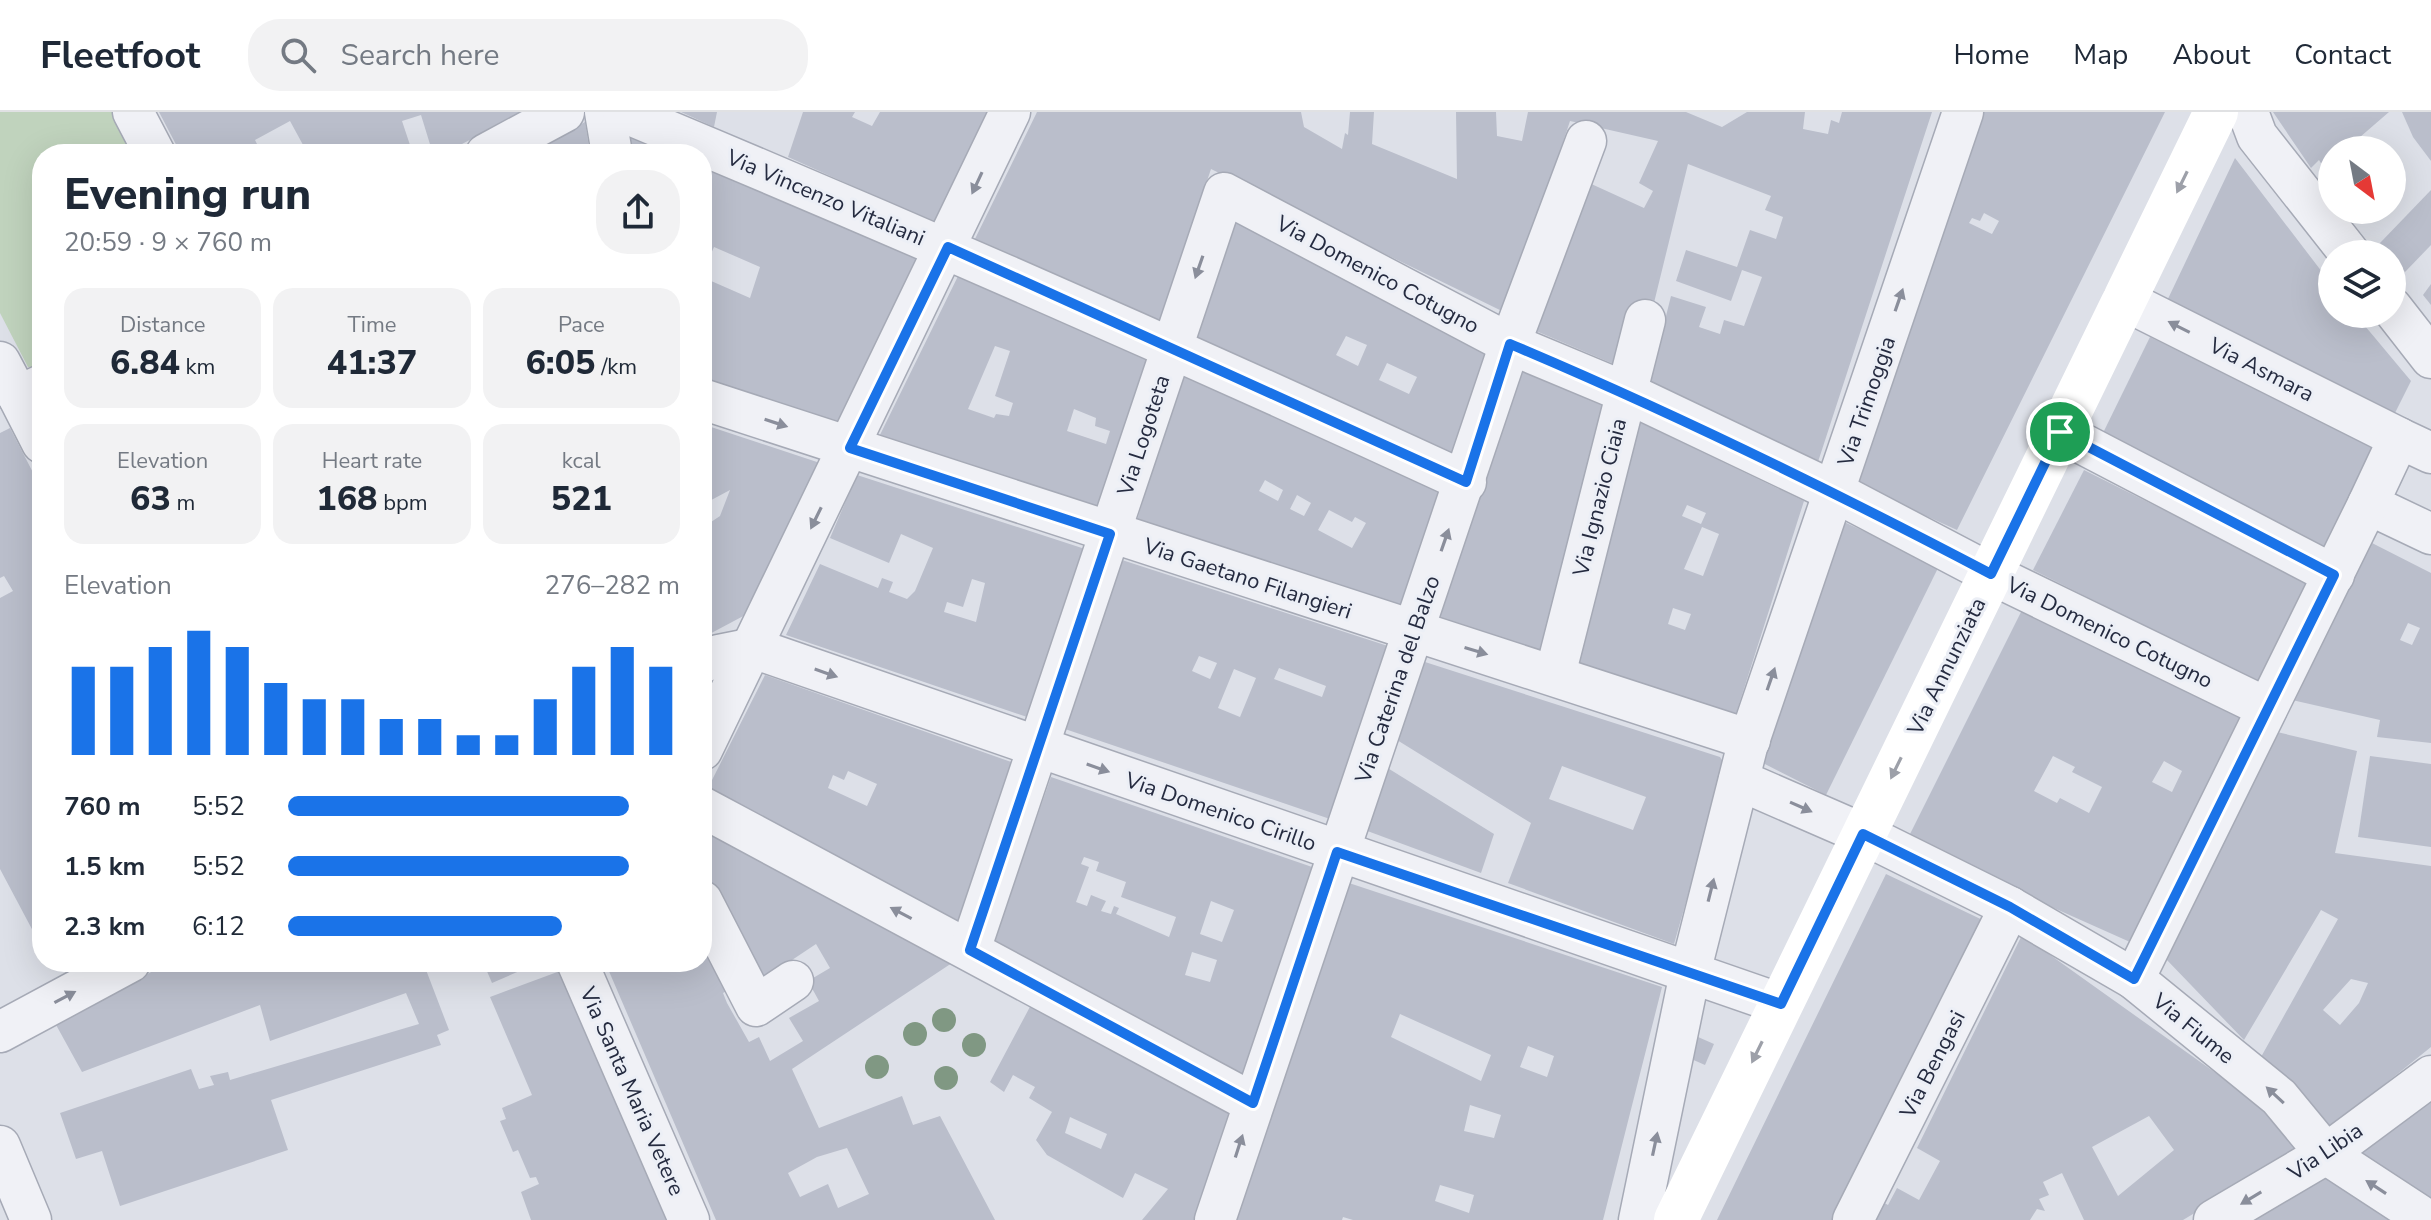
<!DOCTYPE html>
<html lang="en">
<head>
<meta charset="utf-8">
<style>
  :root { --surface:#fff; --page:#f2f2f3; --text:#1f2937; --muted:#747a83; --line:#e0e1e3; --accent:#1a73e8 }
  body { margin:0; font-family:"Nunito Sans",sans-serif; background:var(--page); color:var(--text); height:100vh; display:flex; flex-direction:column; font-size:30px; white-space:nowrap }
  * { box-sizing:border-box; margin:0 }
  p { font-size:26px; color:var(--muted) }
  .icon { flex:none; width:44px; height:44px; fill:none; stroke:currentColor; stroke-width:2; stroke-linecap:round; stroke-linejoin:round }
  .map { position:relative; flex:1; overflow:hidden }
  .drawer { position:absolute; left:32px; top:32px; width:680px; height:828px; display:flex; flex-direction:column; background:var(--surface); border-radius:32px; box-shadow:0 8px 32px #0002 }
  .drawer>* { flex:none }
  .needle { width:52px; rotate:148deg }
  .controls { position:absolute; left:2318px; top:24px; display:grid; gap:16px }
  .controls a { display:grid; place-items:center; width:88px; height:88px; border-radius:50%; background:var(--surface); box-shadow:0 8px 32px #0002; font-size:40px }
  .pin { position:absolute; display:grid; place-items:center; width:68px; height:68px; color:#fff; margin:-34px; border:4px solid #fff; border-radius:50%; box-shadow:0 2px 8px #0007 }
  .round { display:grid; place-items:center; flex:none; width:84px; height:84px; border-radius:32px; background:var(--page) }
  .head { display:flex; align-items:center; justify-content:space-between; height:136px; padding:0 32px }
  h1 { font-size:44px; font-weight:800; line-height:60px }
  .stats { display:grid; grid-template-columns:repeat(3,1fr); gap:12px; height:136px; padding:8px 32px }
  .stats div { display:grid; align-content:center; border-radius:20px; background:var(--page); text-align:center }
  .stats b { font-size:34px; font-weight:800 }
  .stats small { font-size:22px; font-weight:400 }
  .stats p { font-size:22px }
  .chart { height:224px; padding:16px 32px }
  .chart p { display:flex; justify-content:space-between }
  .chart svg { width:100%; height:144px; margin-top:8px; stroke:var(--accent); stroke-width:6 }
  ul { padding:0 32px; list-style:none; font-size:26px }
  li { display:grid; grid-template-columns:128px 96px 1fr; align-items:center; height:60px }
  li i { height:20px; border-radius:10px; background:var(--accent) }
  header { display:flex; align-items:center; gap:48px; box-sizing:border-box; height:112px; padding:0 40px; background:var(--surface); border-bottom:2px solid var(--line) }
  header strong { font-size:38px }
  nav { display:flex; gap:44px; margin-inline-start:auto; font-size:28px }
  .search { width:560px; height:72px; background:var(--page); display:flex; align-items:center; gap:20px; box-sizing:border-box; padding:0 28px; border-radius:32px; color:var(--muted); font-size:30px }
  .map>svg:first-child { display:block }
  .green { fill:#c0d3bd }
  .building { fill:#babecb; fill-rule:evenodd }
  .lines { fill:none; stroke-linecap:round; stroke-linejoin:round }
  .street-casing { stroke:#a6aab6; stroke-width:43 }
  .street { stroke:#f0f1f6; stroke-width:40 }
  .secondary { stroke:#fff; stroke-width:44 }
  .tree { fill:#809883 }
  .oneway { fill:#9da0a9 }
  .oneway2 { fill:#8a8e9b }
  .route-casing { stroke:#fff; stroke-width:16 }
  .route { stroke:#1a73e8; stroke-width:10 }
  .labels { text-anchor:middle; stroke-width:6; stroke-linejoin:round; paint-order:stroke }
  .street-label { font-size:22px; fill:#252b40; stroke:#eceff6 }
</style>
</head>
<body>
<header>
<strong>Fleetfoot</strong>
<div class="search"><svg class="icon" aria-label="search" viewBox="0 0 24 24"><circle cx="10" cy="10" r="6"/><path d="M15 15l6 6"/></svg>Search here</div>
<nav><a>Home</a><a>Map</a><a>About</a><a>Contact</a></nav>
</header>
<div class="map">
<svg width="2431" height="1108" viewBox="0 0 2431 1108">
  <rect width="100%" height="100%" fill="#dde0e8"/>
  <polygon class="green" points="0,0 117,0 140,42 42,42 42,255 28,255 0,201"/>
  <g class="building">
    <polygon points="159,0 523,0 443,42 433,42 421,3 402,9 413,42 308,42 290,9 255,28 262,42 181,42"/>
    <polygon points="681,0 717,0 714,15"/>
    <polygon points="803,0 855,0 852,5 872,14 880,0 990,0 937,112 788,45"/>
    <polygon points="1037,0 1301,0 1304,15 1342,37 1345,21 1348,23 1350,0 1374,0 1372,32 1457,67 1456,0 1496,0 1497,24 1522,29 1528,0 1686,0 1722,15 1747,0 1805,0 1803,17 1828,22 1831,8 1839,11 1842,0 1932,0 1817,353 1649,272 1671,184 1706,195 1699,215 1720,222 1724,208 1744,214 1762,165 1742,158 1731,189 1676,169 1686,138 1737,155 1750,118 1776,127 1783,105 1765,98 1771,84 1688,52 1652,199 1633,192 1616,253 1536,219 1587,70 1644,96 1653,79 1639,71 1658,29 1570,9 1506,201 1211,57 1160,209 974,129"/>
    <path d="M1984,0H2165L1957,418L1856,372ZM1984,101L1999,109L1992,122L1969,111L1972,106L1980,109Z"/>
    <polygon points="2273,0 2389,0 2345,38 2332,38 2332,69 2319,48 2311,56"/>
    <polygon points="2402,0 2431,0 2431,49 2413,25"/>
    <polygon points="585,10 590,42 524,42"/>
    <polygon points="626,18 695,42 629,42"/>
    <polygon points="702,45 922,141 835,323 702,277 702,165 750,186 760,155 714,135 702,162"/>
    <polygon points="2235,46 2332,173 2332,202 2355,202 2411,269 2393,305 2166,191"/>
    <polygon points="2431,78 2431,133 2405,160 2380,131"/>
    <path d="M1232,109L1493,239L1456,346L1195,224ZM1346,224L1367,233L1358,254L1336,243ZM1387,251L1417,265L1409,282L1379,268Z"/>
    <path d="M961,158L1149,241L1096,402L876,331ZM995,234L1010,239L995,284L1013,291L1009,304L996,302L994,306L968,297ZM1074,297L1096,306L1095,314L1110,319L1106,332L1067,319Z"/>
    <polygon points="2431,172 2431,193 2423,183"/>
    <polygon points="2150,225 2375,335 2325,438 2102,323"/>
    <polygon points="1525,253 1607,294 1542,548 1436,511"/>
    <path d="M1183,256L1444,378L1402,500L1135,415ZM1265,368L1283,378L1278,389L1259,379ZM1297,383L1311,391L1304,404L1290,397ZM1329,398L1352,410L1355,405L1366,411L1352,436L1318,418Z"/>
    <path d="M1639,310L1804,389L1733,611L1575,559ZM1687,393L1706,401L1701,412L1682,404ZM1702,415L1719,422L1703,464L1684,457ZM1673,496L1691,502L1685,518L1668,512Z"/>
    <polygon points="702,312 820,351 749,501 702,526 702,416 720,404 730,378 702,393"/>
    <polygon points="10,316 42,378 42,836 0,757 0,486 13,479 4,464 0,466 0,321"/>
    <polygon points="2084,358 2309,471 2259,571 2033,458"/>
    <path d="M857,363L1085,437L1030,606L786,523L820,452L878,476L882,466L893,470L889,480L907,487L915,479L933,436L901,422L889,451L830,426ZM972,467L985,471L976,510L944,500L947,490L963,495Z"/>
    <polygon points="1842,409 1939,454 1826,683 1759,649"/>
    <path d="M2372,431L2431,461V631L2377,625L2380,608L2292,588ZM2408,511L2420,516L2412,533L2400,528Z"/>
    <path d="M1122,448L1391,535L1330,707L1065,617ZM1199,544L1217,551L1210,567L1192,559ZM1279,556L1326,574L1322,585L1274,567ZM1234,557L1256,566L1240,605L1218,596Z"/>
    <path d="M2022,498L2243,606L2130,830L1906,730ZM2053,644L2075,655L2072,660L2102,675L2089,701L2060,686L2057,691L2034,679ZM2164,649L2182,659L2172,680L2152,670Z"/>
    <path d="M1425,550L1720,645L1725,653L1674,832L1508,771L1531,711L1397,628ZM1562,654L1646,685L1633,718L1549,687Z"/>
    <polygon points="722,558 702,601 702,568"/>
    <path d="M765,563L1014,651L962,812L708,676ZM848,659L877,672L867,694L828,676L833,663L844,668Z"/>
    <path d="M2277,620L2357,639L2335,741L2431,754V935L2330,1016L2261,945L2338,807L2321,798L2244,928L2165,846ZM2351,867L2368,871L2359,891L2340,913L2323,898Z"/>
    <polygon points="2370,644 2431,652 2431,735 2358,725"/>
    <polygon points="1386,655 1494,722 1481,761 1362,717"/>
    <path d="M1051,665L1315,756L1244,963L994,828ZM1084,745L1099,750L1096,759L1126,770L1121,785L1176,805L1169,825L1116,802L1119,796L1114,794L1111,802L1101,799L1106,789L1091,783L1087,794L1076,790L1089,755L1081,752ZM1211,789L1234,798L1222,830L1200,822ZM1192,840L1217,848L1210,870L1185,863Z"/>
    <path d="M702,714L955,849L792,957L819,1016L902,984L913,1013L940,1004L995,1108H716L605,850H702V815L732,876L723,881L727,891L749,930L759,925L770,949L803,929L789,906L819,889L808,869L830,856L816,832L759,870L702,763ZM847,1036L869,1082L838,1096L828,1072L800,1085L788,1061L817,1045Z"/>
    <path d="M1886,762L1989,811L1859,1077L1888,1093L1897,1076L1919,1088L1940,1049L1917,1036L2022,823L2265,996L2299,1038L2183,1108H2084L2062,1061L2043,1070L2049,1083L2039,1087L2045,1099L2037,1097L2030,1108H1717ZM2149,1004L2174,1038L2118,1084L2092,1035Z"/>
    <path d="M1349,771L1662,875L1603,1108H1353L1343,1105L1342,1108H1233ZM1400,902L1491,943L1481,969L1391,925ZM1528,934L1554,944L1547,965L1520,955ZM1470,993L1501,1003L1494,1026L1464,1019ZM1440,1073L1474,1083L1469,1101L1435,1089Z"/>
    <polygon points="170,850 423,850 449,918 437,923 441,933 271,988 288,1038 120,1094 102,1039 76,1047 60,1001 191,957 199,977 214,973 210,964 228,960 230,968 419,912 406,881 270,929 260,893 82,960 55,911"/>
    <polygon points="452,850 477,850 458,858"/>
    <polygon points="483,850 540,850 492,871"/>
    <polygon points="560,859 666,1108 531,1108 521,1080 539,1072 536,1065 530,1066 518,1038 513,1040 500,1009 506,1007 502,996 532,983 490,885"/>
    <path d="M1032,891L1232,999L1194,1108H1142L1168,1077L1135,1061L1123,1086L1047,1043L1036,1028L1052,1000L1029,986L1035,975L1013,963L1004,980L990,970ZM1070,1005L1107,1022L1101,1037L1065,1021Z"/>
    <polygon points="1698,925 1714,932 1705,953 1689,946"/>
    <polygon points="2431,982 2431,1099 2350,1046"/>
    <polygon points="2330,1061 2400,1108 2254,1108"/>
  </g>
  <g class="lines">
    <defs>
      <g id="street">
        <polyline points="133,0 155,42"/>
        <polyline points="605,0 612,42"/>
        <path d="M623,0C907,118 1187,241 1466,370"/>
        <polyline points="2248,0 2257,24 2350,142"/>
        <polyline points="486,42 564,0"/>
        <polyline points="2124,188 2399,326"/>
        <polyline points="2392,196 2431,246"/>
        <polyline points="0,250 18,284 42,273"/>
        <polyline points="18,284 42,331"/>
        <polyline points="702,287 1750,628"/>
        <polyline points="2060,320 2334,463"/>
        <polyline points="2431,341 2399,326 2368,392 2431,422"/>
        <polyline points="702,551 718,543 753,536 1781,892"/>
        <polyline points="1555,563 1645,208"/>
        <polyline points="702,638 1010,0"/>
        <polyline points="1739,668 1863,722 2010,795 2134,867 2279,985 2326,1042 2427,1108"/>
        <polyline points="702,695 1253,991"/>
        <polyline points="702,789 756,894 793,869"/>
        <polyline points="970,838 1224,81 1510,232 1625,280 1835,380 1991,462 2267,596"/>
        <polyline points="577,850 689,1108"/>
        <polyline points="2134,867 2368,392"/>
        <polyline points="0,920 130,850"/>
        <polyline points="0,1034 31,1108"/>
        <polyline points="1215,1108 1510,232 1586,29"/>
        <polyline points="1639,1108 1690,861 1747,635 1963,0"/>
        <polyline points="1853,1108 2010,795"/>
        <polyline points="2214,1108 2326,1042 2431,964"/>
      </g>
    </defs>
    <use href="#street" class="street-casing"/>
    <use href="#street" class="street"/>
    <polyline class="secondary" points="1676,1108 2216,0"/>
  </g>
  <g class="tree">
    <circle cx="944" cy="908" r="12"/>
    <circle cx="915" cy="922" r="12"/>
    <circle cx="974" cy="933" r="12"/>
    <circle cx="877" cy="955" r="12"/>
    <circle cx="946" cy="966" r="12"/>
  </g>
  <defs><path id="oneway-solid" d="M-6-.8H1V-3.2L6.5 0L1 3.2V.8H-6Z" transform="scale(2)"/></defs>
  <g class="oneway">
    <use href="#oneway-solid" transform="translate(2182 70) rotate(116)"/>
    <use href="#oneway-solid" transform="translate(1896 656) rotate(116)"/>
    <use href="#oneway-solid" transform="translate(1757 940) rotate(116)"/>
  </g>
  <g class="oneway2">
    <use href="#oneway-solid" transform="translate(977 71) rotate(115)"/>
    <use href="#oneway-solid" transform="translate(1199 155) rotate(109)"/>
    <use href="#oneway-solid" transform="translate(1899 188) rotate(-71)"/>
    <use href="#oneway-solid" transform="translate(2179 215) rotate(-153)"/>
    <use href="#oneway-solid" transform="translate(776 311) rotate(18)"/>
    <use href="#oneway-solid" transform="translate(816 406) rotate(116)"/>
    <use href="#oneway-solid" transform="translate(1445 428) rotate(-71)"/>
    <use href="#oneway-solid" transform="translate(1476 539) rotate(17)"/>
    <use href="#oneway-solid" transform="translate(826 561) rotate(19)"/>
    <use href="#oneway-solid" transform="translate(1771 567) rotate(-71)"/>
    <use href="#oneway-solid" transform="translate(1098 656) rotate(19)"/>
    <use href="#oneway-solid" transform="translate(1801 695) rotate(24)"/>
    <use href="#oneway-solid" transform="translate(1711 778) rotate(-76)"/>
    <use href="#oneway-solid" transform="translate(901 801) rotate(-152)"/>
    <use href="#oneway-solid" transform="translate(65 885) rotate(-28)"/>
    <use href="#oneway-solid" transform="translate(2275 983) rotate(-137)"/>
    <use href="#oneway-solid" transform="translate(1655 1032) rotate(-78)"/>
    <use href="#oneway-solid" transform="translate(1239 1034) rotate(-72)"/>
    <use href="#oneway-solid" transform="translate(2376 1075) rotate(-147)"/>
    <use href="#oneway-solid" transform="translate(2251 1086) rotate(149)"/>
  </g>
  <g class="lines">
    <defs>
      <path id="route" d="M948,135L1466,370L1510,232C1674,301 1833,379 1991,462L2060,320L2334,463L2134,867L2010,795L1863,722L1781,892L1337,740L1253,991L970,838L1110,422L850,336Z"/>
    </defs>
    <use href="#route" class="route-casing"/>
    <use href="#route" class="route"/>
  </g>
  <g class="labels">
    <g class="street-label">
      <text transform="translate(826 85) rotate(23)" y="8">Via Vincenzo Vitaliani</text>
      <text transform="translate(1378 162) rotate(28)" y="8">Via Domenico Cotugno</text>
      <text transform="translate(2262 257) rotate(27)" y="8">Via Asmara</text>
      <text transform="translate(1866 289) rotate(-71)" y="8">Via Trimoggia</text>
      <text transform="translate(1143 323) rotate(-72)" y="8">Via Logoteta</text>
      <text transform="translate(1599 385) rotate(-76)" y="8">Via Ignazio Ciaia</text>
      <text transform="translate(1248 466) rotate(18)" y="8">Via Gaetano Filangieri</text>
      <text transform="translate(2110 520) rotate(26)" y="8">Via Domenico Cotugno</text>
      <text transform="translate(1946 554) rotate(-64)" y="8">Via Annunziata</text>
      <text transform="translate(1397 567) rotate(-71)" y="8">Via Caterina del Balzo</text>
      <text transform="translate(1221 699) rotate(19)" y="8">Via Domenico Cirillo</text>
      <text transform="translate(2194 916) rotate(39)" y="8">Via Fiume</text>
      <text transform="translate(1932 952) rotate(-63)" y="8">Via Bengasi</text>
      <text transform="translate(633 979) rotate(66)" y="8">Via Santa Maria Vetere</text>
      <text transform="translate(2325 1039) rotate(-34)" y="8">Via Libia</text>
    </g>
  </g>
</svg>
<div class="controls">
<a><svg class="needle" viewBox="-14 -14 28 28"><path d="M0-13l5 13h-10z" fill="#e53935"/><path d="M0 13l5-13h-10z" fill="#747a83"/></svg></a>
<a><svg class="icon" aria-label="layers" viewBox="0 0 24 24"><path d="M12 4l9 5-9 5-9-5zM3 14l9 5 9-5"/></svg></a>
</div>
<div class="pin" style="left:2060px;top:320px;background:#1e9e55"><svg class="icon" aria-label="arrive" viewBox="0 0 24 24"><path d="M6 21V4h12l-3 4 3 4H6"/></svg></div>
<section class="drawer">
<div class="head"><div><h1>Evening run</h1><p>20:59 · 9 × 760 m</p></div><a class="round"><svg class="icon" aria-label="share" viewBox="0 0 24 24"><path d="M12 15V3M7 8l5-5 5 5M5 13v7h14v-7"/></svg></a></div>
<div class="stats">
<div><p>Distance</p><b>6.84<small> km</small></b></div>
<div><p>Time</p><b>41:37</b></div>
<div><p>Pace</p><b>6:05<small> /km</small></b></div>
</div>
<div class="stats">
<div><p>Elevation</p><b>63<small> m</small></b></div>
<div><p>Heart rate</p><b>168<small> bpm</small></b></div>
<div><p>kcal</p><b>521</b></div>
</div>
<div class="chart"><p><span>Elevation</span>276–282 m</p>
<svg viewBox="0 0 160 44" preserveAspectRatio="none"><path d="M5 44V17M15 44V17M25 44V11M35 44V6M45 44V11M55 44V22M65 44V27M75 44V27M85 44V33M95 44V33M105 44V38M115 44V38M125 44V27M135 44V17M145 44V11M155 44V17"/></svg>
</div>
<ul>
<li><b>760 m</b>5:52<i style="width:87%"></i></li>
<li><b>1.5 km</b>5:52<i style="width:87%"></i></li>
<li><b>2.3 km</b>6:12<i style="width:70%"></i></li>
</ul>
</section>
</div>
</body>
</html>
